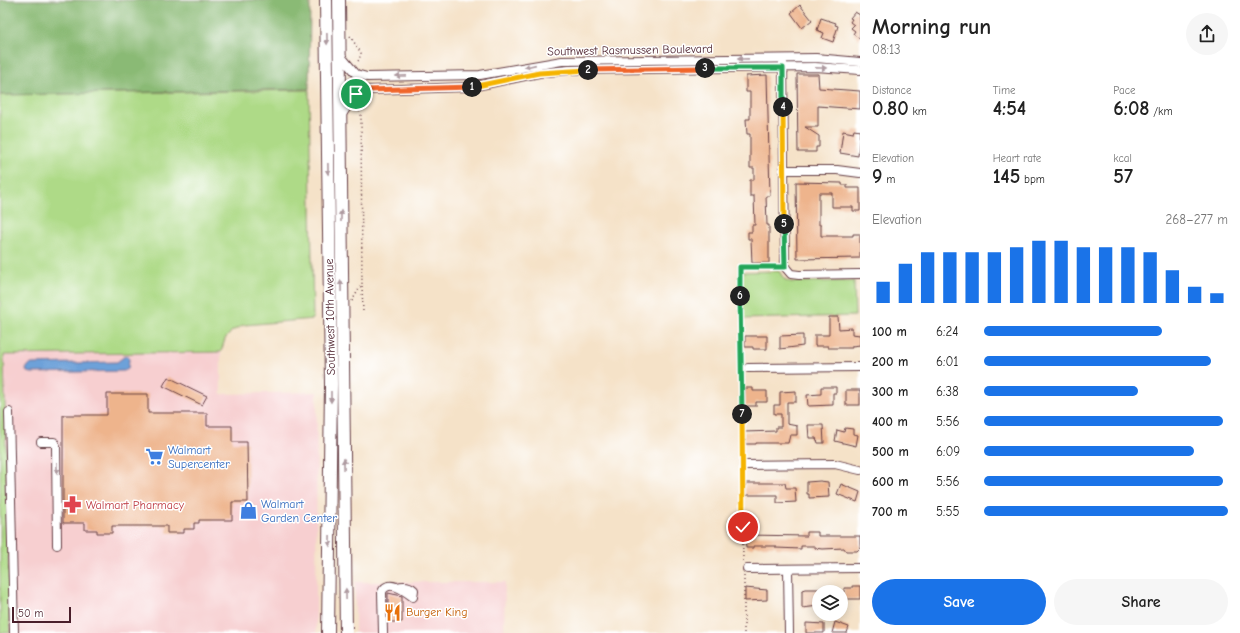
<!DOCTYPE html>
<html lang="en">
<head>
<meta charset="utf-8">
<style>
  :root { --surface:#fff; --page:#f6f6f6; --text:#222; --muted:#767676; --accent:#1a73e8 }
  body { margin:0; font-family:"Comic Neue",sans-serif; background:var(--page); color:var(--text); height:100vh; display:flex; flex-direction:column; font-size:15px; white-space:nowrap }
  * { box-sizing:border-box; margin:0 }
  p { font-size:13px; color:var(--muted) }
  .icon { flex:none; width:22px; height:22px; fill:none; stroke:currentColor; stroke-width:2; stroke-linecap:round; stroke-linejoin:round }
  .map { position:relative; flex:1; overflow:hidden }
  .side { display:flex; flex-direction:column; background:var(--surface); width:380px }
  .side>* { flex:none }
  .fabs { position:absolute; left:812px; top:585px; display:grid; gap:8px }
  .fabs a { display:grid; place-items:center; width:36px; height:36px; border-radius:50%; background:var(--surface); box-shadow:0 2px 10px #0003; font-size:20px }
  .scale { position:absolute; left:12px; bottom:10px; width:59px; box-sizing:border-box; padding-left:4px; border:2px solid #4a1f2b; border-top:0; font-size:11px; line-height:14px; white-space:nowrap; color:#4a1f2b; -webkit-text-stroke:3px #fff; paint-order:stroke }
  .pin { position:absolute; display:grid; place-items:center; width:34px; height:34px; color:#fff; margin:-17px; border:2px solid #fff; border-radius:50%; box-shadow:0 1px 4px #0007 }
  .km { position:absolute; width:20px; height:20px; margin:-10px; border-radius:50%; background:#222; color:#fff; font-size:11px; line-height:20px; text-align:center }
  .round { display:grid; place-items:center; flex:none; width:42px; height:42px; border-radius:21px; background:var(--page) }
  .overview { display:flex; align-items:center; justify-content:space-between; height:68px; padding:0 12px }
  h1 { font-size:22px; font-weight:600; line-height:30px }
  .figures { display:grid; grid-template-columns:repeat(3,1fr); gap:6px; height:68px; padding:4px 12px }
  .figures div { display:grid; align-content:center }
  .figures b { font-size:20px; font-weight:600 }
  .figures small { font-size:11px; font-weight:400 }
  .figures p { font-size:11px }
  .chart { height:112px; padding:8px 12px }
  .chart p { display:flex; justify-content:space-between }
  .chart svg { width:100%; height:72px; margin-top:4px; stroke:var(--accent); stroke-width:6 }
  .action { display:flex; gap:8px; margin-top:auto; padding:8px 12px }
  .action a { flex:1; height:46px; border-radius:24px; background:var(--accent); color:#fff; font-size:16px; font-weight:600; line-height:46px; text-align:center }
  .action a+a { background:var(--page); color:var(--text) }
  ul { padding:0 12px; list-style:none; font-size:13px }
  li { display:grid; grid-template-columns:64px 48px 1fr; align-items:center; height:30px }
  li i { height:10px; border-radius:5px; background:var(--accent) }
  main { display:flex; flex:1; min-height:0 }
  .map>svg:first-child { display:block }
  .built { fill:#f7cfd0 }
  .green { fill:#aeda87; stroke:#7c7c59 }
  .forest { fill:#8aba74; stroke:#6a6c50 }
  .water { fill:#6da1d9; stroke:#5c6082 }
  .building { fill:#eeb48c }
  .lines { fill:none; stroke-linecap:round; stroke-linejoin:round }
  .minor-casing { stroke:#643c43; stroke-width:10 }
  .highway-casing { stroke:#643c43; stroke-width:14 }
  .path { stroke:#643c43; stroke-width:1.5; stroke-dasharray:1 3; stroke-linecap:butt }
  .minor { stroke:#fff; stroke-width:8 }
  .highway { stroke:#fff; stroke-width:12 }
  .oneway { fill:#ae9aa0 }
  .split-1-casing { stroke:#fff; stroke-width:8 }
  .split-2-casing { stroke:#fff; stroke-width:8 }
  .split-3-casing { stroke:#fff; stroke-width:8 }
  .split-4-casing { stroke:#fff; stroke-width:8 }
  .split-5-casing { stroke:#fff; stroke-width:8 }
  .split-6-casing { stroke:#fff; stroke-width:8 }
  .split-7-casing { stroke:#fff; stroke-width:8 }
  .split-8-casing { stroke:#fff; stroke-width:8 }
  .split-1 { stroke:#f0652b; stroke-width:5 }
  .split-2 { stroke:#f5b400; stroke-width:5 }
  .split-3 { stroke:#f0652b; stroke-width:5 }
  .split-4 { stroke:#22a559; stroke-width:5 }
  .split-5 { stroke:#f5b400; stroke-width:5 }
  .split-6 { stroke:#22a559; stroke-width:5 }
  .split-7 { stroke:#22a559; stroke-width:5 }
  .split-8 { stroke:#f5b400; stroke-width:5 }
  .labels { text-anchor:middle; stroke-width:3; stroke-linejoin:round; paint-order:stroke }
  .street-label { font-size:12px; fill:#4a1f2b; stroke:#fff }
  .shop-label { font-size:12px; fill:#366cbe; stroke:#fff; text-anchor:start }
  .health-label { font-size:12px; fill:#be3a42; stroke:#fff; text-anchor:start }
  .food-label { font-size:12px; fill:#c56008; stroke:#fff; text-anchor:start }
</style>
</head>
<body>
<main>
<div class="map">
<svg width="860" height="633" viewBox="0 0 860 633">
  <rect width="100%" height="100%" fill="#fff"/>
  <filter id="ink" filterUnits="userSpaceOnUse"><feTurbulence type="fractalNoise" baseFrequency=".025" numOctaves="2"/><feDisplacementMap in="SourceGraphic" scale="8" xChannelSelector="R" yChannelSelector="G"/><feConvolveMatrix kernelMatrix="1 2 1 2 8 2 1 2 1" color-interpolation-filters="sRGB"/></filter>
  <filter id="wash" filterUnits="userSpaceOnUse"><feTurbulence type="fractalNoise" baseFrequency=".012" numOctaves="4" result="noise"/><feDisplacementMap in="SourceGraphic" scale="16" xChannelSelector="R" yChannelSelector="G"/><feGaussianBlur stdDeviation="0.9" result="paint"/><feColorMatrix in="noise" values="0 0 0 0 0 0 0 0 0 0 0 0 0 0 0 0 0 1.4 0 .05"/><feComposite in="paint" operator="in"/></filter>
  <g filter="url(#wash)">
    <rect width="100%" height="100%" fill="#f5e2c8"/>
    <g class="built">
      <polygon points="221,352 221,394 317,392 316,633 10,633 4,355"/>
      <polygon points="355,582 505,582 504,633 355,633"/>
    </g>
    <g class="green">
      <polygon points="309,90 313,319 244,325 232,331 225,339 221,352 4,355 10,633 0,633 0,95"/>
      <polygon points="779,271 784,279 791,282 854,281 855,316 742,319 741,272"/>
    </g>
    <polygon class="forest" points="0,0 310,0 309,89 0,95"/>
    <polygon class="water" points="125,356 128,356 129,360 128,369 124,371 32,373 27,372 26,369 29,365 32,364 117,362"/>
    <g id="blocks">
      <g class="building">
        <polygon points="800,5 812,20 802,28 791,13"/>
        <polygon points="855,12 860,15 860,39 853,34 855,31 851,28 854,25 850,22 852,19 850,18"/>
        <polygon points="821,18 836,23 835,25 838,26 833,42 822,38 824,33 817,30"/>
        <polygon points="797,74 818,74 819,88 860,91 860,109 818,106 818,127 805,127 819,136 819,147 816,147 816,152 798,152"/>
        <polygon points="767,75 770,196 766,196 767,225 769,225 769,263 752,263 751,239 748,239 748,232 752,232 752,225 755,225 754,196 750,196 750,180 754,180 754,168 750,168 750,134 747,134 746,119 750,119 750,92 746,92 746,76"/>
        <polygon points="854,130 860,131 858,156 840,153 843,131 853,133"/>
        <polygon points="796,182 842,183 842,185 847,185 847,188 860,188 860,211 853,211 853,207 832,207 832,193 819,193 819,225 821,225 821,236 853,236 853,234 860,234 860,258 797,259"/>
        <polygon points="829,317 838,317 839,329 852,328 852,334 860,335 860,345 852,346 852,348 828,348 828,346 815,346 815,335 829,335"/>
        <polygon points="803,335 803,346 780,349 780,336"/>
        <polygon points="745,336 767,336 767,349 753,349 753,347 745,347"/>
        <polygon points="168,377 207,396 202,405 163,386"/>
        <polygon points="821,387 836,387 836,393 833,393 833,405 808,406 807,395 821,394"/>
        <polygon points="745,388 753,388 753,391 767,391 767,402 756,402 756,406 744,406"/>
        <rect x="846" y="390" width="14" height="15"/>
        <polygon points="796,391 796,402 787,402 787,424 797,426 797,435 790,435 788,443 756,443 756,444 745,444 744,432 776,431 776,427 781,427 781,414 774,414 774,405 780,405 780,392"/>
        <polygon points="107,394 148,394 148,413 207,413 207,426 232,426 232,442 247,442 248,502 232,502 232,520 199,520 199,523 194,523 194,529 184,529 184,533 167,533 167,526 112,526 112,533 97,533 97,530 85,530 85,523 63,523 63,415 107,415"/>
        <polygon points="808,425 823,425 824,443 818,443 816,438 809,438"/>
        <polygon points="845,428 853,429 853,434 858,435 856,446 835,441 837,430 844,432"/>
        <polygon points="820,481 828,482 829,497 809,498 809,494 807,494 807,482"/>
        <polygon points="745,483 785,483 786,488 795,488 796,502 777,503 777,495 745,495"/>
        <polygon points="841,484 860,492 857,502 837,494"/>
        <polygon points="807,532 818,532 818,536 860,536 860,548 857,551 846,551 844,548 822,549 815,548 815,546 801,546 801,549 776,548 776,546 753,546 753,548 746,548 745,535 807,536"/>
        <polygon points="852,586 860,586 860,599 844,599 844,588 852,588"/>
        <polygon points="745,588 767,590 767,600 745,601"/>
        <polygon points="805,589 819,589 819,606 802,608 802,590"/>
        <polygon points="388,593 402,596 402,622 390,622 390,619 388,619"/>
        <polygon points="835,622 849,627 847,633 832,633"/>
        <polygon points="806,623 824,624 824,633 806,633"/>
      </g>
    </g>
  </g>
  <g filter="url(#ink)">
    <use href="#blocks" fill-opacity="0" stroke="#643c43" stroke-width="1"/>
    <g class="lines">
      <defs>
        <g id="minor">
          <polyline points="340,55 356,74 367,77 480,75 562,61 816,58 860,62"/>
          <polyline points="783,63 785,267 791,274 799,275 860,274"/>
          <polyline points="341,116 354,96 367,90 472,87 539,73 569,70 815,67 860,70"/>
          <polyline points="783,170 837,170 860,173"/>
          <polyline points="748,368 860,367"/>
          <polyline points="9,412 14,633"/>
          <polyline points="41,442 54,442 56,446 57,545"/>
          <polyline points="745,465 835,464 860,470"/>
          <polyline points="747,569 860,568"/>
          <polyline points="788,569 789,633"/>
          <path d="M383,633L382,592C388,578 405,591 413,597L414,590C409,585 404,585 397,587"/>
        </g>
        <g id="highway">
          <polyline points="326,0 331,384 328,633"/>
          <polyline points="339,0 346,633"/>
        </g>
      </defs>
      <use href="#minor" class="minor-casing"/>
      <use href="#highway" class="highway-casing"/>
      <g class="path">
        <polyline points="350,36 361,53 359,60 356,63"/>
        <polyline points="362,286 363,312"/>
        <polyline points="352,301 362,284 361,115 357,105"/>
        <polyline points="741,364 740,267 777,267"/>
        <polyline points="741,372 742,458"/>
        <polyline points="742,472 743,562"/>
        <polyline points="744,576 744,633"/>
      </g>
      <use href="#minor" class="minor"/>
      <use href="#highway" class="highway"/>
    </g>
    <defs><path id="oneway-solid" d="M-6-.8H1V-3.2L6.5 0L1 3.2V.8H-6Z"/></defs>
    <g class="oneway">
      <use href="#oneway-solid" transform="translate(327 39) rotate(89)"/>
      <use href="#oneway-solid" transform="translate(743 59) rotate(179)"/>
      <use href="#oneway-solid" transform="translate(530 66) rotate(167)"/>
      <use href="#oneway-solid" transform="translate(821 68) rotate(1)"/>
      <use href="#oneway-solid" transform="translate(401 76) rotate(179)"/>
      <use href="#oneway-solid" transform="translate(328 169) rotate(89)"/>
      <use href="#oneway-solid" transform="translate(341 216) rotate(-90)"/>
      <use href="#oneway-solid" transform="translate(341 286) rotate(-91)"/>
      <use href="#oneway-solid" transform="translate(331 397) rotate(90)"/>
      <use href="#oneway-solid" transform="translate(344 464) rotate(-91)"/>
      <use href="#oneway-solid" transform="translate(57 468) rotate(89)"/>
      <use href="#oneway-solid" transform="translate(330 541) rotate(91)"/>
      <use href="#oneway-solid" transform="translate(346 594) rotate(-91)"/>
    </g>
  </g>
  <g class="lines" filter="url(#ink)">
    <defs>
      <polyline id="split-1" points="356,94 367,90 472,87"/>
      <polyline id="split-2" points="472,87 539,73 588,70"/>
      <polyline id="split-3" points="588,70 705,68"/>
      <polyline id="split-4" points="705,68 783,68 783,107"/>
      <polyline id="split-5" points="783,107 784,224"/>
      <polyline id="split-6" points="740,296 740,267 785,267 784,224"/>
      <polyline id="split-7" points="740,296 742,414"/>
      <polyline id="split-8" points="742,414 743,527"/>
    </defs>
    <use href="#split-1" class="split-1-casing"/>
    <use href="#split-2" class="split-2-casing"/>
    <use href="#split-3" class="split-3-casing"/>
    <use href="#split-4" class="split-4-casing"/>
    <use href="#split-5" class="split-5-casing"/>
    <use href="#split-6" class="split-6-casing"/>
    <use href="#split-7" class="split-7-casing"/>
    <use href="#split-8" class="split-8-casing"/>
    <use href="#split-1" class="split-1"/>
    <use href="#split-2" class="split-2"/>
    <use href="#split-3" class="split-3"/>
    <use href="#split-4" class="split-4"/>
    <use href="#split-5" class="split-5"/>
    <use href="#split-6" class="split-6"/>
    <use href="#split-7" class="split-7"/>
    <use href="#split-8" class="split-8"/>
  </g>
  <defs>
    <symbol id="supermarket-bare" viewBox="-9 -9 18 18"><path d="M-6-5.5h2.5l.6 2H6L4.5 2H-2.5L-4.4-4H-6ZM-1.5 3.2a1.3 1.3 0 1 0 .1 0ZM3 3.2a1.3 1.3 0 1 0 .1 0Z" fill="#3f7fe0" stroke="#fff" stroke-width="2.5" paint-order="stroke"/></symbol>
    <symbol id="pharmacy-bare" viewBox="-9 -9 18 18"><path d="M-2-6h4v4h4v4h-4v4h-4v-4h-4v-4h4Z" fill="#e0444e" stroke="#fff" stroke-width="2.5" paint-order="stroke"/></symbol>
    <symbol id="shop-bare" viewBox="-9 -9 18 18"><path d="M-5-2.5h2.3a2.7 3.5 0 0 1 5.4 0H5L5.5 6h-11ZM-1.5-2.5h3a1.5 2.3 0 0 0-3 0Z" fill="#3f7fe0" stroke="#fff" stroke-width="2.5" paint-order="stroke"/></symbol>
    <symbol id="restaurant-bare" viewBox="-9 -9 18 18"><path d="M-5-6h1v4h1v-4h1v4h1v-4h1v5L-1.5 .5V6h-2V.5L-5-1ZM5-6V6H3V1.5H1.5Q1.5-4 5-6Z" fill="#e8710a" stroke="#fff" stroke-width="2.5" paint-order="stroke"/></symbol>
  </defs>
  <g fill-rule="evenodd">
    <use href="#supermarket-bare" x="142" y="444" width="25" height="25"/>
    <use href="#pharmacy-bare" x="60" y="492" width="25" height="25"/>
    <use href="#shop-bare" x="236" y="498" width="25" height="25"/>
    <use href="#restaurant-bare" x="380" y="600" width="25" height="25"/>
  </g>
  <g class="labels">
    <g class="street-label">
      <text transform="translate(630 50) rotate(-1)" y="4">Southwest Rasmussen Boulevard</text>
      <text transform="translate(330 317) rotate(-91)" y="4">Southwest 10th Avenue</text>
    </g>
    <g class="shop-label">
      <text x="168" y="454">Walmart<tspan x="168" dy="14">Supercenter</tspan></text>
      <text x="261" y="508">Walmart<tspan x="261" dy="14">Garden Center</tspan></text>
    </g>
    <g class="health-label">
      <text x="86" y="509">Walmart Pharmacy</text>
    </g>
    <g class="food-label">
      <text x="406" y="616">Burger King</text>
    </g>
  </g>
</svg>
<div class="fabs">
<a><svg class="icon" aria-label="layers" viewBox="0 0 24 24"><path d="M12 4l9 5-9 5-9-5zM3 14l9 5 9-5"/></svg></a>
</div>
<div class="scale">50 m</div>
<div class="pin" style="left:356px;top:94px;background:#1e9e55"><svg class="icon" aria-label="arrive" viewBox="0 0 24 24"><path d="M6 21V4h12l-3 4 3 4H6"/></svg></div>
<div class="pin" style="left:743px;top:527px;background:#d93025"><svg class="icon" aria-label="check" viewBox="0 0 24 24"><path d="M5 12l5 5 9-10"/></svg></div>
<b class="km" style="left:472px;top:87px">1</b>
<b class="km" style="left:588px;top:70px">2</b>
<b class="km" style="left:705px;top:68px">3</b>
<b class="km" style="left:783px;top:107px">4</b>
<b class="km" style="left:784px;top:224px">5</b>
<b class="km" style="left:740px;top:296px">6</b>
<b class="km" style="left:742px;top:414px">7</b>
</div>
<section class="side">
<div class="overview"><div><h1>Morning run</h1><p>08:13</p></div><a class="round"><svg class="icon" aria-label="share" viewBox="0 0 24 24"><path d="M12 15V3M7 8l5-5 5 5M5 13v7h14v-7"/></svg></a></div>
<div class="figures">
<div><p>Distance</p><b>0.80<small> km</small></b></div>
<div><p>Time</p><b>4:54</b></div>
<div><p>Pace</p><b>6:08<small> /km</small></b></div>
</div>
<div class="figures">
<div><p>Elevation</p><b>9<small> m</small></b></div>
<div><p>Heart rate</p><b>145<small> bpm</small></b></div>
<div><p>kcal</p><b>57</b></div>
</div>
<div class="chart"><p><span>Elevation</span>268–277 m</p>
<svg viewBox="0 0 160 44" preserveAspectRatio="none"><path d="M5 44V31M15 44V20M25 44V13M35 44V13M45 44V13M55 44V13M65 44V10M75 44V6M85 44V6M95 44V10M105 44V10M115 44V10M125 44V13M135 44V24M145 44V34M155 44V38"/></svg>
</div>
<ul>
<li><b>100 m</b>6:24<i style="width:73%"></i></li>
<li><b>200 m</b>6:01<i style="width:93%"></i></li>
<li><b>300 m</b>6:38<i style="width:63%"></i></li>
<li><b>400 m</b>5:56<i style="width:98%"></i></li>
<li><b>500 m</b>6:09<i style="width:86%"></i></li>
<li><b>600 m</b>5:56<i style="width:98%"></i></li>
<li><b>700 m</b>5:55<i style="width:100%"></i></li>
</ul>
<div class="action"><a>Save</a><a>Share</a></div>
</section>
</main>
</body>
</html>
